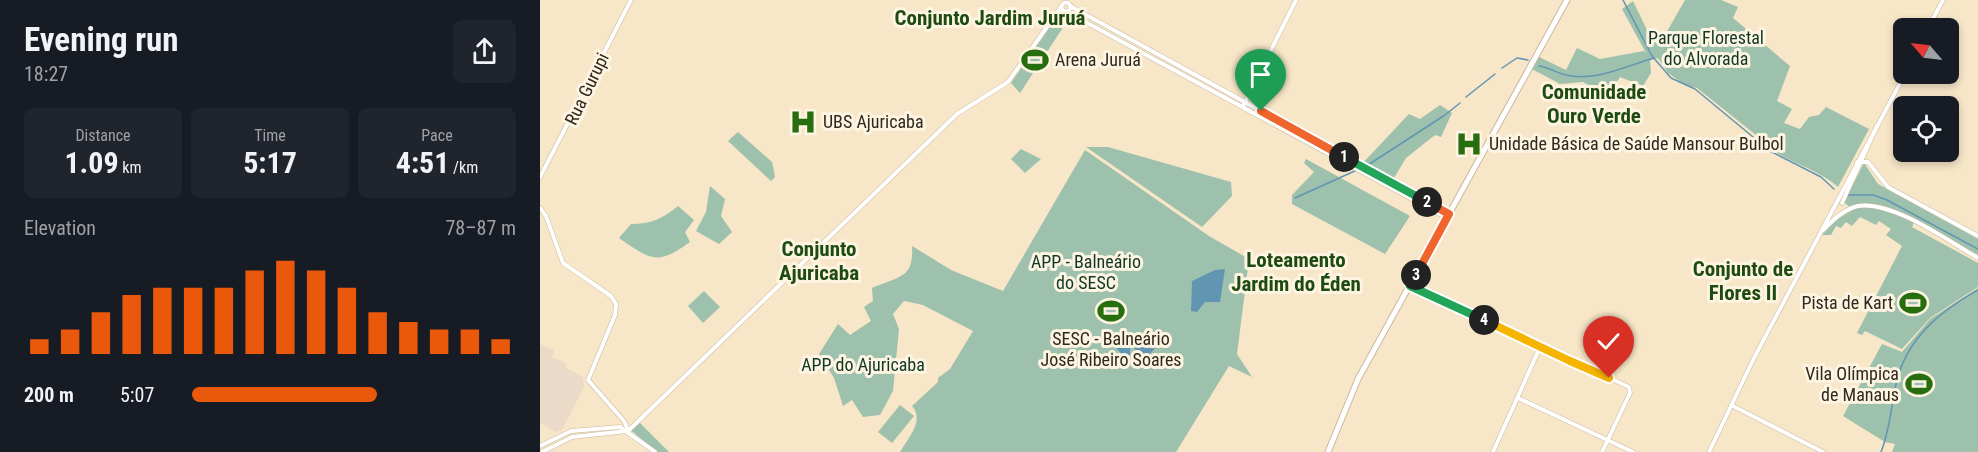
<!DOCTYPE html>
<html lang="en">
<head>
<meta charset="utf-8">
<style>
  :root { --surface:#171b24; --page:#20242c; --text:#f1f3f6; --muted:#9ea1a6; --accent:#ea580c }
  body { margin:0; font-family:"Roboto Condensed",sans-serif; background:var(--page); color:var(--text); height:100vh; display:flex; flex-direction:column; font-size:22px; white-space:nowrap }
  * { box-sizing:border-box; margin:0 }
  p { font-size:20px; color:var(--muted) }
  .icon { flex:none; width:33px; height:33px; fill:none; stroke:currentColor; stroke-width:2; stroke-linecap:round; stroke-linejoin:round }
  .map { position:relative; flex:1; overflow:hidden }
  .details { display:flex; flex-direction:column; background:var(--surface); width:540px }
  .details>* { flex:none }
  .needle { width:39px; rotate:298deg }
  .tools { position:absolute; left:1353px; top:18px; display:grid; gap:12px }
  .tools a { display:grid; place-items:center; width:66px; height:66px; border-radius:9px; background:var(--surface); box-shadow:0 3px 9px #0003; font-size:30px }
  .pin { position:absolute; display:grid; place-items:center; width:51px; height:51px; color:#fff; margin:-62px -26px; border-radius:50% 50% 50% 0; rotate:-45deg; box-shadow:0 0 6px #0007 }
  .pin .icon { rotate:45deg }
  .km { position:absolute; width:30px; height:30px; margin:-15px; border-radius:50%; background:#222; color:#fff; font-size:16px; line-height:30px; text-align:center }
  .round { display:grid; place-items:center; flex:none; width:63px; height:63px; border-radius:9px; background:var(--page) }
  .headline { display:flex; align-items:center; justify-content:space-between; height:102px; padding:0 24px }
  h1 { font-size:33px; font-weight:700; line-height:45px }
  .stats { display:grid; grid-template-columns:repeat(3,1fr); gap:9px; height:102px; padding:6px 24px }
  .stats div { display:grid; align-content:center; border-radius:9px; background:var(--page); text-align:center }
  .stats b { font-size:30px; font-weight:700 }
  .stats small { font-size:16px; font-weight:400 }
  .stats p { font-size:16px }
  .chart { height:168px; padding:12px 24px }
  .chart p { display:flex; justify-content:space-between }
  .chart svg { width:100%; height:108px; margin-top:6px; stroke:var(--accent); stroke-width:6 }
  ul { padding:0 24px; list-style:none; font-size:20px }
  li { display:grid; grid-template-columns:96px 72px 1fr; align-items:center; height:45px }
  li i { height:15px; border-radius:8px; background:var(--accent) }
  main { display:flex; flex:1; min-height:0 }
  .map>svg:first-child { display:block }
  .industrial { fill:#ecdac9 }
  .green { fill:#9dc1ac }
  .water { fill:#6295b2 }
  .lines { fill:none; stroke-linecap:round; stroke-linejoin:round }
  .stream { stroke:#6295b2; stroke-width:1.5 }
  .minor-casing { stroke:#c9b99c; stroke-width:5 }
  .major-casing { stroke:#c9b99c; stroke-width:7 }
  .minor { stroke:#fff; stroke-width:4 }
  .major { stroke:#fff; stroke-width:5 }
  .split-1-casing { stroke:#fff; stroke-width:12 }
  .split-2-casing { stroke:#fff; stroke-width:12 }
  .split-3-casing { stroke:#fff; stroke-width:12 }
  .split-4-casing { stroke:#fff; stroke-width:12 }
  .split-5-casing { stroke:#fff; stroke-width:12 }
  .split-6-casing { stroke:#fff; stroke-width:12 }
  .split-1 { stroke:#f0652b; stroke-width:8 }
  .split-2 { stroke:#22a559; stroke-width:8 }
  .split-3 { stroke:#f0652b; stroke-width:8 }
  .split-4 { stroke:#22a559; stroke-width:8 }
  .split-5 { stroke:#f5b400; stroke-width:8 }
  .split-6 { stroke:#f5b400; stroke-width:8 }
  .labels { text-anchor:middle; stroke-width:6; stroke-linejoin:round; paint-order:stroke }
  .park-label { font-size:18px; fill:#0f3925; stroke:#fef4e2 }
  .poi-label { font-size:18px; fill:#2f281d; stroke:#fef4e2; text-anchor:start }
  .street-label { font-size:18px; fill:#2f281d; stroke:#fef4e2 }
  .quarter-label { font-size:21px; font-weight:bold; fill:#1e4b12; stroke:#fef4e2 }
</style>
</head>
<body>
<main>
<section class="details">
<div class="headline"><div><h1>Evening run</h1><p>18:27</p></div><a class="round"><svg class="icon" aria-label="share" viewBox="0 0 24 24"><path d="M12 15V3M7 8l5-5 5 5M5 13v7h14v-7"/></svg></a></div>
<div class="stats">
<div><p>Distance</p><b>1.09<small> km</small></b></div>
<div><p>Time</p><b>5:17</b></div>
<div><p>Pace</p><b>4:51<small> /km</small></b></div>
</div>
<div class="chart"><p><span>Elevation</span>78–87 m</p>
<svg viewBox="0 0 160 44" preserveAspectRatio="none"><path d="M5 44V38M15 44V34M25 44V27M35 44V20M45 44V17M55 44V17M65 44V17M75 44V10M85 44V6M95 44V10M105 44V17M115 44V27M125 44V31M135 44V34M145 44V34M155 44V38"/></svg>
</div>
<ul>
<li><b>200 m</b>5:07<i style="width:57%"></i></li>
</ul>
</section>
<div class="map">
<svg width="1438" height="452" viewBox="0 0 1438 452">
  <rect width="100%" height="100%" fill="#f7e6c7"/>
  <polygon class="industrial" points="0,344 14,350 12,357 26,363 26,368 43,377 44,387 22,430 16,432 0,423"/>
  <g class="green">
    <path d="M1145,0H1181L1198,7L1193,18L1250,66L1237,101L1252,109L1244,123L1260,129L1269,117L1279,115L1286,107L1329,129L1298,187C1274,165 1238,162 1216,135L1157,88L1145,85L1128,73L1118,58L1110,60L1111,73L1103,86L1080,77L1072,90L1064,87L1061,92L1043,82L1020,84L992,69L999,57L1026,70L1037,48L1060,59L1104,51L1106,53L1082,9L1093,1L1109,34L1122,40Z"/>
    <polygon points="514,21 524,26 480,93 471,83"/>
    <polygon points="900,105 912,113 901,137 895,135 866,158 851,183 820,166 869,114 880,119"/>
    <polygon points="198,132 232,162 235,177 231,181 188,141"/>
    <polygon points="546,147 568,147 691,182 692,196 662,227"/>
    <polygon points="481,149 501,159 485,173 471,159"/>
    <path d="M545,150L669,236L709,259L697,354L712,377L689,366L636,452H360C368,438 385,420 372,406L398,382V378L410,369L433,331L383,305L364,301L353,314L359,329L353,391L340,415L323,417L312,400L303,406L294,378L279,354L298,324L310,335L331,321L324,307L333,301L332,288C359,276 374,279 372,246L411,270L463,291Z"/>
    <polygon points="766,159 870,216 845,254 752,204 752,195 774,172 764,163"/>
    <polygon points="1324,163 1338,184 1438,239 1438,255 1375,220 1372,227 1438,263 1438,287 1390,318 1362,349 1325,331 1322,335 1317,333 1362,246 1346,235 1351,229 1339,221 1336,225 1320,217 1312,226 1306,222 1301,228 1296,226 1291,235 1282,235 1296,220 1313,210 1304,202"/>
    <polygon points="170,186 185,199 181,216 192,232 179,244 156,231 166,212"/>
    <path d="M138,206L154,220L145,232L150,242C117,266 111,260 79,238L91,224C111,224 122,219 138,206Z"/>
    <polygon points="1438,288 1438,452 1352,452 1355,444 1345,442 1303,416 1342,344 1362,352 1390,319"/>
    <polygon points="164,291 180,307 163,323 148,306"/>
    <polygon points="360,405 374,416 352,443 338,432"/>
    <polygon points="97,420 129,452 117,452 88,428"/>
  </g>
  <g class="water">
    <polygon points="685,269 680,302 665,302 657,312 651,311 652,281 675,270"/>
    <polygon points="590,332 600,340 606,336 617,346 607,357 601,352 598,355 593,346 590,347 590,355 584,356 575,347"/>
  </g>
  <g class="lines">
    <g class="stream">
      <polyline points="1083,0 1112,56 1131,78 1155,89 1230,151 1281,177 1294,189"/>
      <path d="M999,66C1009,67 1016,73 1026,75C1055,82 1086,66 1114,58"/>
      <polyline points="962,68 977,58 988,60"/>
      <polyline points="926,97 955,74"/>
      <polyline points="1308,195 1333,195 1347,200 1438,249"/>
      <polyline points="755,198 828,165 905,115 920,103"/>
      <path d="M1341,452C1350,430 1351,407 1356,384C1366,339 1399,312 1438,290"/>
    </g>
    <defs>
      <g id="minor">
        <circle cx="526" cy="7" r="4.5"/>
        <polyline points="530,6 909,214"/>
        <polyline points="527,12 907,218"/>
        <polyline points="1388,28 1403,0"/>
        <polyline points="704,104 756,0"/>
        <polyline points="1317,162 1328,162 1348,187 1438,236"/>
        <polyline points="0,177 91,0"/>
        <polyline points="1302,203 1337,126"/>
        <polyline points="0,208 6,216 23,263 71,296 76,304 75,315 48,380 84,421 88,430"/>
        <path d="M1283,230C1293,220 1304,209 1318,206C1352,200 1408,241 1438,258"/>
        <polyline points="869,286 1089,387 1090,393 1062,452"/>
        <polyline points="978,398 1093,452"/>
        <polyline points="1191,405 1283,452"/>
        <polyline points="88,431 417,114 468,82 521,7"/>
        <polyline points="0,446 31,431 80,427 115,452"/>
        <polyline points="2,452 32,437 87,431"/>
        <polyline points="953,452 1000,347"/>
        <polyline points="1169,452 1214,358 1365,74"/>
      </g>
      <polyline id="major" points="788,452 818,379 1027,0"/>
    </defs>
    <use href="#minor" class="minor-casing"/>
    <use href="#major" class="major-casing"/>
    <use href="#minor" class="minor"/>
    <use href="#major" class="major"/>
  </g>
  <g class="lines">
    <defs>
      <polyline id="split-1" points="721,111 804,157"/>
      <polyline id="split-2" points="804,157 887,202"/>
      <polyline id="split-3" points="876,275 909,214 887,202"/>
      <polyline id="split-4" points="876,275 870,286 944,320"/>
      <polyline id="split-5" points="944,320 1030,361"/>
      <polyline id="split-6" points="1030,361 1069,378"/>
    </defs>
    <use href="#split-1" class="split-1-casing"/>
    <use href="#split-2" class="split-2-casing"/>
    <use href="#split-3" class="split-3-casing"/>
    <use href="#split-4" class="split-4-casing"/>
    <use href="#split-5" class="split-5-casing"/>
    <use href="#split-6" class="split-6-casing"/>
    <use href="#split-1" class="split-1"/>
    <use href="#split-2" class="split-2"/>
    <use href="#split-3" class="split-3"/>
    <use href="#split-4" class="split-4"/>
    <use href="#split-5" class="split-5"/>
    <use href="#split-6" class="split-6"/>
  </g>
  <defs>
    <symbol id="stadium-bare" viewBox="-9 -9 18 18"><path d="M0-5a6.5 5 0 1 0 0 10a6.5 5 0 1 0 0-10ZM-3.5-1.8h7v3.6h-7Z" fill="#266e0e" stroke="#fef4e2" stroke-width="2.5" paint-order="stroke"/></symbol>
    <symbol id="hospital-bare" viewBox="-9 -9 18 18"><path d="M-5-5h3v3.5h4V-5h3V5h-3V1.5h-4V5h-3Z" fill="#266e0e" stroke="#fef4e2" stroke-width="2.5" paint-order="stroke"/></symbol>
  </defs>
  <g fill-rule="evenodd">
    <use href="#stadium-bare" x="476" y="41" width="38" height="38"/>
    <use href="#hospital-bare" x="244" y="103" width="38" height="38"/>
    <use href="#hospital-bare" x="910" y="125" width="38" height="38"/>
    <use href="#stadium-bare" x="1354" y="284" width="38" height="38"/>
    <use href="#stadium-bare" x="552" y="292" width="38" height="38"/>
    <use href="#stadium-bare" x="1360" y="365" width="38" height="38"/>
  </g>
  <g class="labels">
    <g class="park-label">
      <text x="1166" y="44">Parque Florestal<tspan x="1166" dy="21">do Alvorada</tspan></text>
      <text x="546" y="268">APP - Balneário<tspan x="546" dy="21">do SESC</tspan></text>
      <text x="323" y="371">APP do Ajuricaba</text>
    </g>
    <g class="poi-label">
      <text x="515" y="66">Arena Juruá</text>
      <text x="283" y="128">UBS Ajuricaba</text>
      <text x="949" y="150">Unidade Básica de Saúde Mansour Bulbol</text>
      <text x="1353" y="309" text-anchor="end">Pista de Kart</text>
      <text x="571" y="345" text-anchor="middle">SESC - Balneário<tspan x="571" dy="21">José Ribeiro Soares</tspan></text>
      <text x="1359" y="380" text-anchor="end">Vila Olímpica<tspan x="1359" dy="21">de Manaus</tspan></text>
    </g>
    <g class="street-label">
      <text transform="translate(47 89) rotate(-64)" y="6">Rua Gurupi</text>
    </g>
    <g class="quarter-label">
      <text x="450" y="25">Conjunto Jardim Juruá</text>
      <text x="1054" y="99">Comunidade<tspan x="1054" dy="24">Ouro Verde</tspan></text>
      <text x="279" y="256">Conjunto<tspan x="279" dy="24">Ajuricaba</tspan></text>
      <text x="756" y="267">Loteamento<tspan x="756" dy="24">Jardim do Éden</tspan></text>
      <text x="1203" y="276">Conjunto de<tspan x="1203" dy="24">Flores II</tspan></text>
    </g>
  </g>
</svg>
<div class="tools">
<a><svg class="needle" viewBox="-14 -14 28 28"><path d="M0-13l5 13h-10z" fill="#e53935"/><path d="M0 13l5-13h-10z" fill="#9ea1a6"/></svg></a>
<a><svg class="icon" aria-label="locate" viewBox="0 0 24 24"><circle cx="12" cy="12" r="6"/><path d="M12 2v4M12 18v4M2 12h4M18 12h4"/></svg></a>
</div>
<div class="pin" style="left:721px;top:111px;background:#1e9e55"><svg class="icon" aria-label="arrive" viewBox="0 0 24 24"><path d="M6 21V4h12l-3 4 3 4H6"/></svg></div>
<div class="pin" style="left:1069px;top:378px;background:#d93025"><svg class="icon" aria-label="check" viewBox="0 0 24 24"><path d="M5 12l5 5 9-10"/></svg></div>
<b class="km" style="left:804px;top:157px">1</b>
<b class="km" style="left:887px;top:202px">2</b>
<b class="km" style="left:876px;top:275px">3</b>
<b class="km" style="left:944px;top:320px">4</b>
</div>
</main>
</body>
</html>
